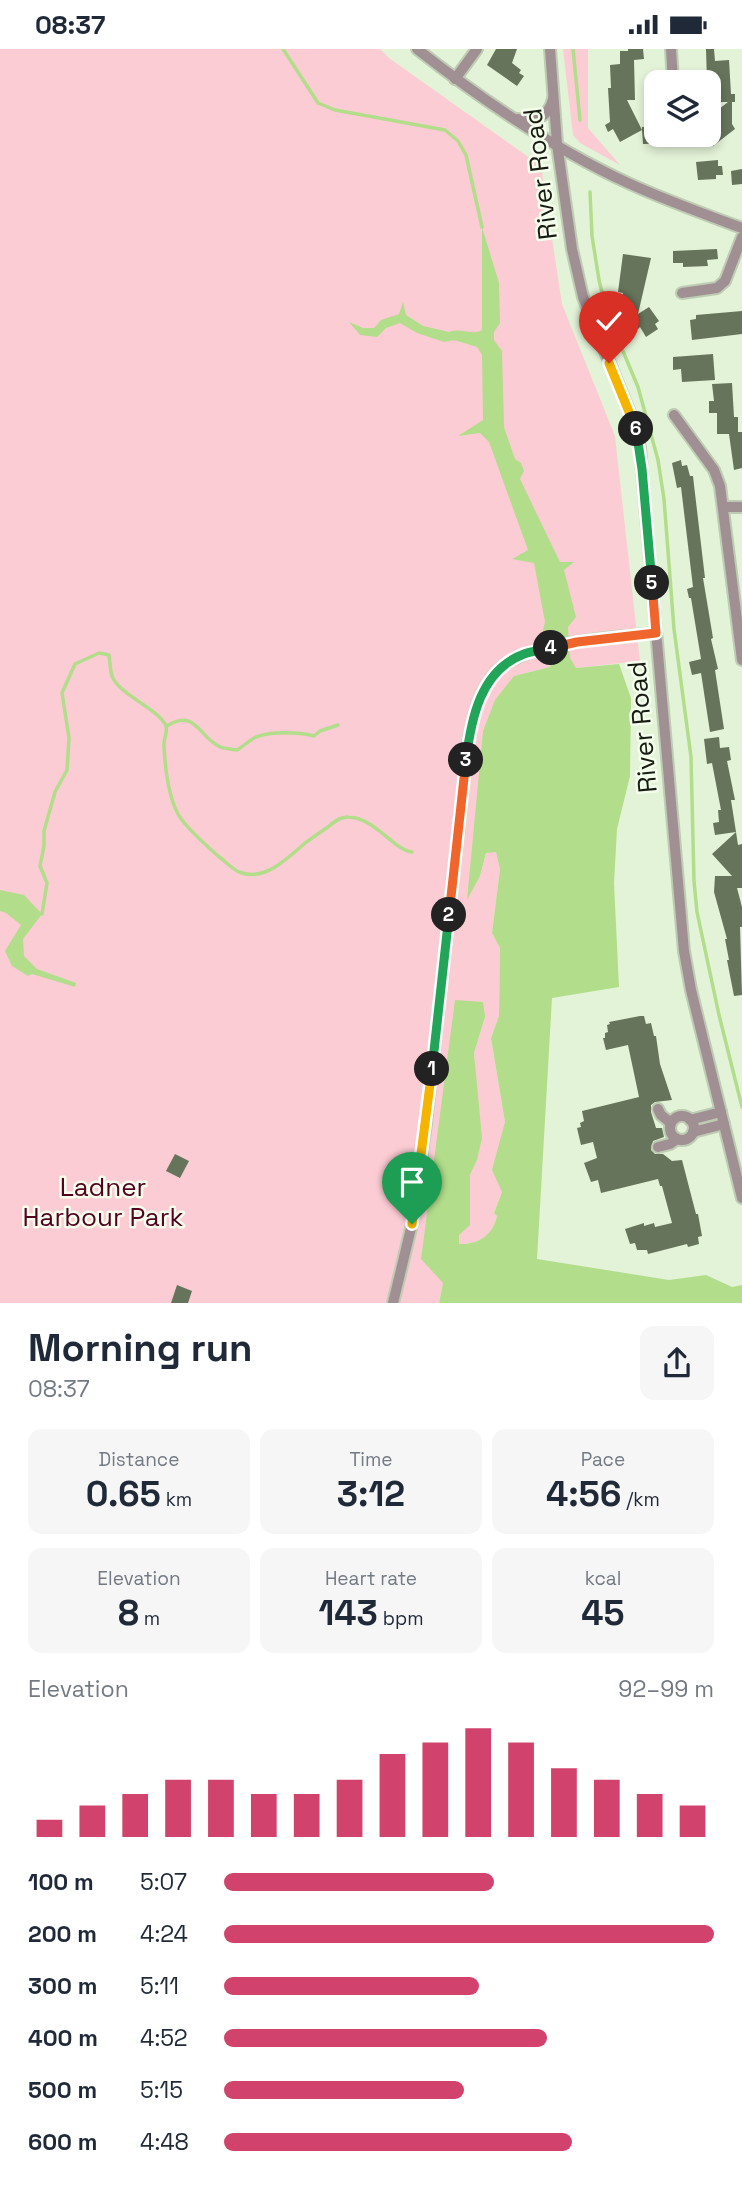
<!DOCTYPE html>
<html lang="en">
<head>
<meta charset="utf-8">
<style>
  :root { --surface:#fff; --page:#f6f6f7; --text:#1f2937; --muted:#747a83; --accent:#d1436d }
  body { margin:0; font-family:"Space Grotesk",sans-serif; background:var(--page); color:var(--text); height:100vh; display:flex; flex-direction:column; font-size:26px; white-space:nowrap }
  * { box-sizing:border-box; margin:0 }
  p { font-size:23px; color:var(--muted) }
  .icon { flex:none; width:38px; height:38px; fill:none; stroke:currentColor; stroke-width:2; stroke-linecap:round; stroke-linejoin:round }
  .map { position:relative; height:1254px; overflow:hidden }
  .details { display:flex; flex-direction:column; background:var(--surface); flex:1 }
  .details>* { flex:none }
  .controls { position:absolute; left:644px; top:21px; display:grid; gap:14px }
  .controls a { display:grid; place-items:center; width:77px; height:77px; border-radius:14px; background:var(--surface); box-shadow:0 4px 10px #0003; font-size:35px }
  .pin { position:absolute; display:grid; place-items:center; width:60px; height:60px; color:#fff; margin:-72px -30px; border-radius:50% 50% 50% 0; rotate:-45deg; box-shadow:0 0 7px #0007 }
  .pin .icon { rotate:45deg }
  .km { position:absolute; width:35px; height:35px; margin:-18px; border-radius:50%; background:#222; color:#fff; font-size:19px; line-height:35px; text-align:center }
  .round { display:grid; place-items:center; flex:none; width:74px; height:74px; border-radius:14px; background:var(--page) }
  .summary { display:flex; align-items:center; justify-content:space-between; height:119px; padding:0 28px }
  h1 { font-size:38px; font-weight:800; line-height:52px }
  .figures { display:grid; grid-template-columns:repeat(3,1fr); gap:10px; height:119px; padding:7px 28px }
  .figures div { display:grid; align-content:center; border-radius:14px; background:var(--page); text-align:center }
  .figures b { font-size:35px; font-weight:800 }
  .figures small { font-size:19px; font-weight:400 }
  .figures p { font-size:19px }
  .chart { height:196px; padding:14px 28px }
  .chart p { display:flex; justify-content:space-between }
  .chart svg { width:100%; height:126px; margin-top:7px; stroke:var(--accent); stroke-width:6 }
  ul { padding:0 28px; list-style:none; font-size:23px }
  li { display:grid; grid-template-columns:112px 84px 1fr; align-items:center; height:52px }
  li i { height:18px; border-radius:9px; background:var(--accent) }
  .status { display:flex; justify-content:space-between; align-items:center; height:49px; padding:0 35px; background:var(--surface); direction:ltr }
  .status svg { height:19px; fill:currentColor }
  .map>svg:first-child { display:block }
  .green { fill:#fcccd4 }
  .water { fill:#b2dd8b }
  .lines { fill:none; stroke-linecap:round; stroke-linejoin:round }
  .stream { stroke:#b2dd8b; stroke-width:3.5 }
  .building { fill:#66745b }
  .minor-casing { stroke:#beccb4; stroke-width:14 }
  .minor { stroke:#a09093; stroke-width:10 }
  .split-1-casing { stroke:#fff; stroke-width:14 }
  .split-2-casing { stroke:#fff; stroke-width:14 }
  .split-3-casing { stroke:#fff; stroke-width:14 }
  .split-4-casing { stroke:#fff; stroke-width:14 }
  .split-5-casing { stroke:#fff; stroke-width:14 }
  .split-6-casing { stroke:#fff; stroke-width:14 }
  .split-7-casing { stroke:#fff; stroke-width:14 }
  .split-1 { stroke:#f5b400; stroke-width:9 }
  .split-2 { stroke:#22a559; stroke-width:9 }
  .split-3 { stroke:#f0652b; stroke-width:9 }
  .split-4 { stroke:#22a559; stroke-width:9 }
  .split-5 { stroke:#f0652b; stroke-width:9 }
  .split-6 { stroke:#22a559; stroke-width:9 }
  .split-7 { stroke:#f5b400; stroke-width:9 }
  .labels { text-anchor:middle; stroke-width:5; stroke-linejoin:round; paint-order:stroke }
  .street-label { font-size:26px; fill:#171c12; stroke:#f5feed }
  .park-label { font-size:26px; fill:#54001f; stroke:#f5feed }
</style>
</head>
<body>
<div class="status"><b>08:37</b><svg viewBox="0 0 49 12"><path d="M0 12V9h3v3zM5 12V6h3v6zM10 12V3h3v9zM15 12V0h3v12zM26 1h20v11H26zM47 4h2v5h-2z"/></svg></div>
<div class="map">
<svg width="742" height="1254" viewBox="0 0 742 1254">
  <rect width="100%" height="100%" fill="#e3f3d7"/>
  <g class="green">
    <path d="M0,0H380L389,9L541,117L562,255L615,387L640,612L576,619L550,618L514,627L480,827L486,804L496,802L500,820L492,884L500,899L499,967L491,989L505,1073L502,1143L494,1163L497,1167C493,1186 478,1196 459,1195V1186L470,1157V1126L477,1111L478,1058L474,1004L485,968L456,951L443,1234L439,1254H0Z"/>
    <polygon points="563,0 588,0 588,79 620,116 580,94 573,86"/>
  </g>
  <g class="water">
    <path d="M482,178L499,234L500,274L494,283V291L502,302L504,378L515,410L521,414L524,422L520,430L560,513H574L564,521L576,568L568,578L570,609L576,619L619,615L631,649L630,727L617,780L614,834L619,938L552,949L537,1210L669,1231L706,1226L732,1238L742,1236V1254H439L443,1234L421,1210L455,951L483,953L485,968L474,1004L482,1089L477,1111L470,1126V1176L459,1186V1195C478,1196 493,1186 497,1167L494,1164L502,1143L492,1121L505,1073L491,989L499,967L500,899L492,884L500,820L496,803L486,804L480,827L467,851L483,682L495,651L514,627L550,618L552,611L542,585L545,573L534,514L512,510L528,501L489,393L480,384L458,387L483,371L482,306L477,298L454,291L444,293L417,284L400,274L386,279L377,288L360,286L349,273L363,279H374L381,271L399,265L403,253L406,266L423,277L449,283C460,278 472,287 482,281Z"/>
    <polygon points="0,841 24,846 42,865 23,890 24,907 37,920 76,934 75,938 32,925 28,927 12,917 5,902 21,876 6,864 0,862"/>
  </g>
  <g class="lines">
    <g class="stream">
      <polyline points="283,0 318,54 335,61 445,81 458,92 466,106 482,178"/>
      <polyline points="573,0 580,71"/>
      <polyline points="590,143 592,187 599,231 607,264 638,338 658,411 664,450 674,580 691,708 694,832 697,863 719,966 742,1058"/>
      <path d="M167,677C195,659 199,688 220,698C225,700 232,700 237,701C244,697 249,691 256,688C272,682 298,683 314,687L320,682L338,676"/>
      <path d="M42,865L47,834L40,817L44,797V782L55,743L67,721L69,689L62,644L75,615L99,604L109,606C110,613 110,621 112,627C119,646 159,660 166,677C168,684 163,690 164,697C165,718 168,746 178,765C183,775 209,799 218,807C225,812 232,820 239,823C265,833 286,810 304,795C310,790 318,785 325,780C332,775 340,767 348,768C374,768 395,802 412,803"/>
    </g>
  </g>
  <g class="building">
    <polygon points="496,0 517,0 512,14 521,21 519,24 524,27 517,37 487,16"/>
    <polygon points="628,0 643,0 644,10 634,11 635,51 627,51 642,81 642,78 656,77 656,86 686,86 686,92 682,93 682,94 643,95 642,81 620,93 613,80 608,83 605,76 610,73 608,39 611,39 610,16 620,15 620,2 628,2"/>
    <polygon points="706,0 714,0 715,12 729,11 731,45 735,45 735,53 732,53 732,75 735,80 713,97 705,86 709,86 709,68 728,53 710,53 710,35 707,33"/>
    <polygon points="718,111 718,117 722,117 723,126 716,126 716,130 698,131 696,113"/>
    <polygon points="742,120 742,135 732,136 731,122"/>
    <polygon points="717,200 718,210 707,211 708,217 683,218 683,214 673,214 673,202"/>
    <polygon points="623,205 651,209 638,265 649,258 659,272 655,275 658,280 646,288 640,278 637,281 632,274 636,271 627,257 628,251 622,250 623,244 618,243"/>
    <polygon points="742,262 742,285 692,291 690,271 696,270 696,266"/>
    <polygon points="713,305 715,331 682,333 681,320 673,321 673,308"/>
    <polygon points="732,334 734,368 738,368 738,383 742,383 742,419 734,421 729,385 717,385 717,364 709,364 709,352 714,352 712,335"/>
    <polygon points="681,411 682,417 687,416 690,427 693,427 694,436 705,529 703,529 713,589 711,590 718,620 715,621 724,680 710,683 701,624 692,626 689,613 701,610 691,549 689,549 687,540 693,538 681,438 677,439 672,414"/>
    <polygon points="719,688 720,699 729,698 731,711 727,712 735,751 731,751 736,783 715,786 713,774 719,773 718,761 721,761 712,714 707,715 704,690"/>
    <polygon points="736,783 738,796 742,795 742,839 737,839 742,858 742,878 740,878 742,946 734,947 727,911 729,911 725,890 727,890 714,843 715,827 732,827 712,805"/>
    <polygon points="640,967 644,967 646,975 651,974 654,987 656,987 660,1015 672,1051 655,1053 651,1056 651,1063 656,1079 662,1079 664,1088 653,1092 651,1101 655,1105 663,1105 672,1112 682,1111 696,1165 698,1165 702,1187 698,1188 699,1195 688,1198 687,1195 648,1205 647,1201 637,1201 635,1194 630,1195 625,1180 644,1174 644,1177 654,1174 655,1178 672,1174 662,1137 660,1137 658,1130 601,1144 598,1131 591,1133 584,1114 597,1109 593,1093 581,1096 577,1079 581,1078 580,1074 584,1072 582,1062 639,1048 628,996 606,1001 603,989 605,989 605,984 608,983 607,976 610,975 609,973"/>
    <polygon points="175,1105 189,1112 180,1129 166,1122"/>
    <polygon points="177,1236 192,1242 188,1254 171,1254"/>
  </g>
  <g class="lines">
    <defs>
      <g id="minor">
        <path d="M417,0C481,50 554,100 628,134C665,151 704,165 742,179"/>
        <polyline points="550,0 557,95 572,200 583,248 636,379 640,399 684,902 691,941 742,1149"/>
        <polyline points="671,0 673,33"/>
        <polyline points="455,30 477,0"/>
        <path d="M518,70C535,75 549,67 553,50"/>
        <polyline points="682,244 717,239 725,232 742,188"/>
        <polyline points="674,366 714,421 720,437 742,611"/>
        <polyline points="724,458 742,458"/>
        <polyline points="658,1060 661,1066 671,1074"/>
        <circle cx="682" cy="1079" r="12"/>
        <polyline points="690,1071 721,1063"/>
        <polyline points="693,1083 724,1075"/>
        <polyline points="658,1098 670,1095 677,1090"/>
        <path d="M393,1254L412,1175L426,1075L468,694C473,667 479,640 499,620C528,593 616,588 656,584"/>
      </g>
    </defs>
    <use href="#minor" class="minor-casing"/>
    <use href="#minor" class="minor"/>
  </g>
  <g class="lines">
    <defs>
      <polyline id="split-1" points="412,1175 432,1020"/>
      <polyline id="split-2" points="432,1020 449,866"/>
      <polyline id="split-3" points="449,866 466,711"/>
      <path id="split-4" d="M466,711C471,671 480,621 524,605C533,602 542,601 551,599"/>
      <polyline id="split-5" points="551,599 577,593 656,584 652,534"/>
      <polyline id="split-6" points="636,380 642,420 652,534"/>
      <polyline id="split-7" points="609,314 636,380"/>
    </defs>
    <use href="#split-1" class="split-1-casing"/>
    <use href="#split-2" class="split-2-casing"/>
    <use href="#split-3" class="split-3-casing"/>
    <use href="#split-4" class="split-4-casing"/>
    <use href="#split-5" class="split-5-casing"/>
    <use href="#split-6" class="split-6-casing"/>
    <use href="#split-7" class="split-7-casing"/>
    <use href="#split-1" class="split-1"/>
    <use href="#split-2" class="split-2"/>
    <use href="#split-3" class="split-3"/>
    <use href="#split-4" class="split-4"/>
    <use href="#split-5" class="split-5"/>
    <use href="#split-6" class="split-6"/>
    <use href="#split-7" class="split-7"/>
  </g>
  <g class="labels">
    <g class="street-label">
      <text transform="translate(540 125) rotate(-97)" y="9">River Road</text>
      <text transform="translate(642 678) rotate(-95)" y="9">River Road</text>
    </g>
    <g class="park-label">
      <text x="103" y="1147">Ladner<tspan x="103" dy="30">Harbour Park</tspan></text>
    </g>
  </g>
</svg>
<div class="controls">
<a><svg class="icon" aria-label="layers" viewBox="0 0 24 24"><path d="M12 4l9 5-9 5-9-5zM3 14l9 5 9-5"/></svg></a>
</div>
<div class="pin" style="left:412px;top:1175px;background:#1e9e55"><svg class="icon" aria-label="arrive" viewBox="0 0 24 24"><path d="M6 21V4h12l-3 4 3 4H6"/></svg></div>
<div class="pin" style="left:609px;top:314px;background:#d93025"><svg class="icon" aria-label="check" viewBox="0 0 24 24"><path d="M5 12l5 5 9-10"/></svg></div>
<b class="km" style="left:432px;top:1020px">1</b>
<b class="km" style="left:449px;top:866px">2</b>
<b class="km" style="left:466px;top:711px">3</b>
<b class="km" style="left:551px;top:599px">4</b>
<b class="km" style="left:652px;top:534px">5</b>
<b class="km" style="left:636px;top:380px">6</b>
</div>
<section class="details">
<div class="summary"><div><h1>Morning run</h1><p>08:37</p></div><a class="round"><svg class="icon" aria-label="share" viewBox="0 0 24 24"><path d="M12 15V3M7 8l5-5 5 5M5 13v7h14v-7"/></svg></a></div>
<div class="figures">
<div><p>Distance</p><b>0.65<small> km</small></b></div>
<div><p>Time</p><b>3:12</b></div>
<div><p>Pace</p><b>4:56<small> /km</small></b></div>
</div>
<div class="figures">
<div><p>Elevation</p><b>8<small> m</small></b></div>
<div><p>Heart rate</p><b>143<small> bpm</small></b></div>
<div><p>kcal</p><b>45</b></div>
</div>
<div class="chart"><p><span>Elevation</span>92–99 m</p>
<svg viewBox="0 0 160 44" preserveAspectRatio="none"><path d="M5 44V38M15 44V33M25 44V29M35 44V24M45 44V24M55 44V29M65 44V29M75 44V24M85 44V15M95 44V11M105 44V6M115 44V11M125 44V20M135 44V24M145 44V29M155 44V33"/></svg>
</div>
<ul>
<li><b>100 m</b>5:07<i style="width:55%"></i></li>
<li><b>200 m</b>4:24<i style="width:100%"></i></li>
<li><b>300 m</b>5:11<i style="width:52%"></i></li>
<li><b>400 m</b>4:52<i style="width:66%"></i></li>
<li><b>500 m</b>5:15<i style="width:49%"></i></li>
<li><b>600 m</b>4:48<i style="width:71%"></i></li>
</ul>
</section>
</body>
</html>
